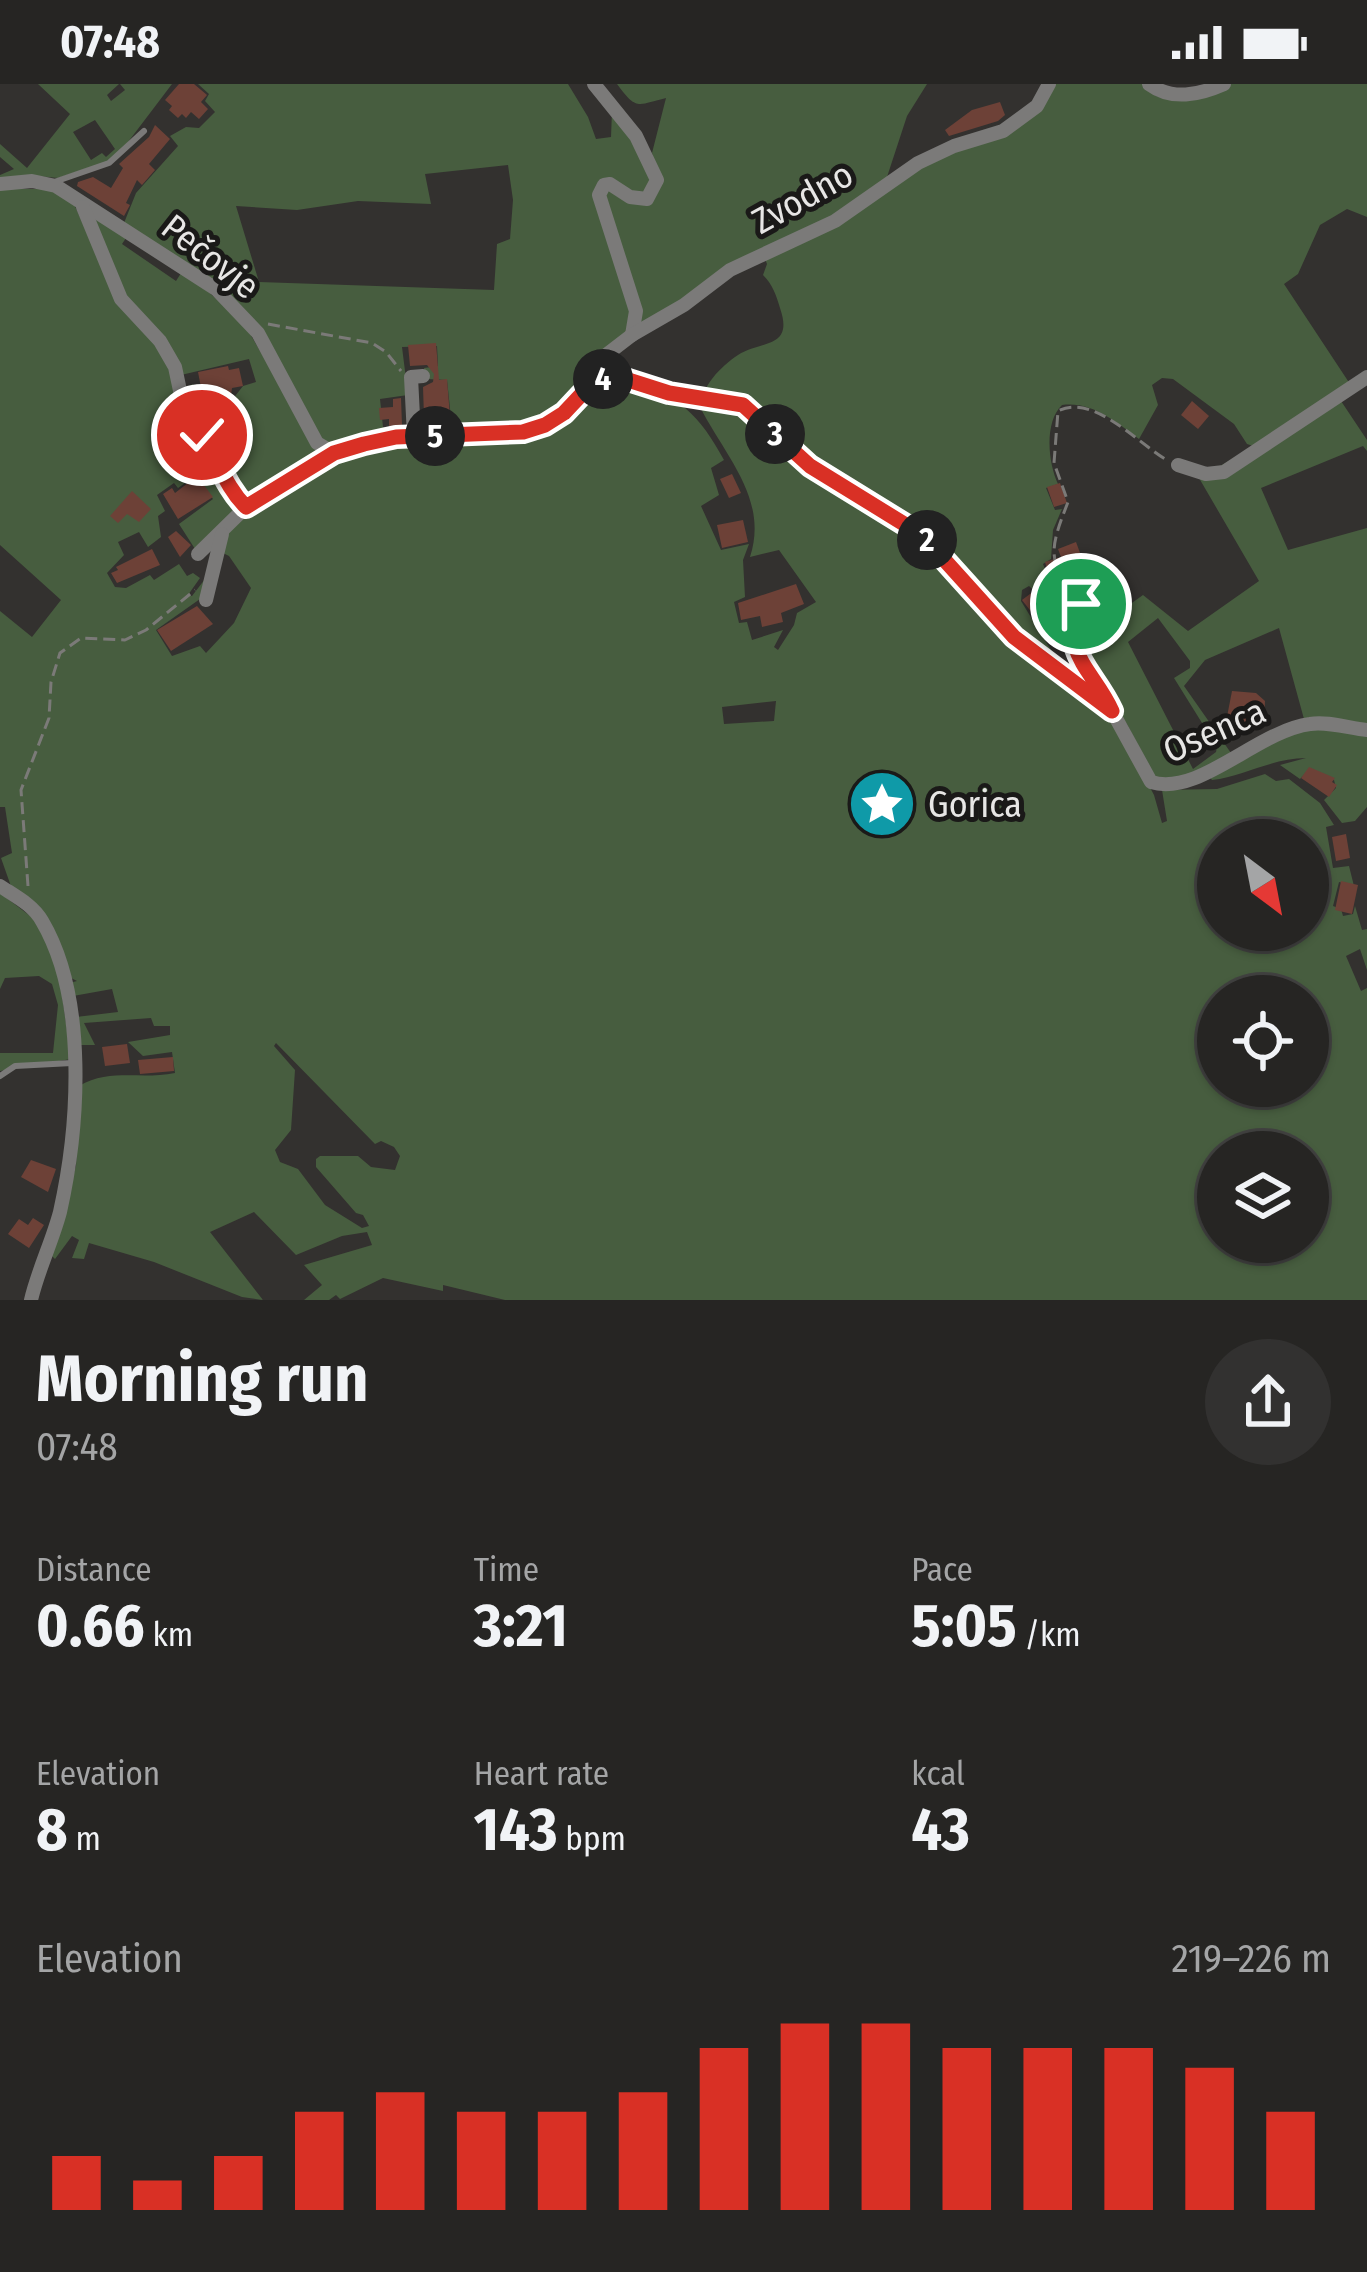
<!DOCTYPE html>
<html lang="en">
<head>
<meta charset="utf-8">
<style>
  :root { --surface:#262523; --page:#323130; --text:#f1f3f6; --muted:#a4a5a6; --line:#424241; --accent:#d93025 }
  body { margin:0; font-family:"Fira Sans Condensed",sans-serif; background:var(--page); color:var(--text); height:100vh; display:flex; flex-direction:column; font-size:45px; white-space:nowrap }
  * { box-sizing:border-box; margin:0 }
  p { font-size:39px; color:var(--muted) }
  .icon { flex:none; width:66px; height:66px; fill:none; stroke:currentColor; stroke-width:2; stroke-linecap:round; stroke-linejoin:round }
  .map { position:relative; height:1216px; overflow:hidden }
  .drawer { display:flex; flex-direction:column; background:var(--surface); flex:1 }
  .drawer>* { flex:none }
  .needle { width:78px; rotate:148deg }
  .buttons { position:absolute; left:1197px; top:735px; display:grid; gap:24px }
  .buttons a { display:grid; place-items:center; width:132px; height:132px; border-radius:50%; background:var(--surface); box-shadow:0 3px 9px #0004,0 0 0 3px var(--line); font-size:60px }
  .pin { position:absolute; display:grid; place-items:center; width:102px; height:102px; color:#fff; margin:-51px; border:6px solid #fff; border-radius:50%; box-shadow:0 3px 12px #0007 }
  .km { position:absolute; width:60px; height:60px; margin:-30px; border-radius:50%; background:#222; color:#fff; font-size:33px; line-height:60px; text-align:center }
  .round { display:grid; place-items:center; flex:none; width:126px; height:126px; border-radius:63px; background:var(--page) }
  .headline { display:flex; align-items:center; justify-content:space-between; height:204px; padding:0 36px }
  h1 { font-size:66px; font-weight:700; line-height:90px }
  .stats { display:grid; grid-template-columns:repeat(3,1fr); gap:18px; height:204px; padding:12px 36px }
  .stats div { display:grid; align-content:center }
  .stats b { font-size:60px; font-weight:700 }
  .stats small { font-size:33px; font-weight:400 }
  .stats p { font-size:33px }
  .chart { height:336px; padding:24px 36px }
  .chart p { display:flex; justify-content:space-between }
  .chart svg { width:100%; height:216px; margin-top:12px; stroke:var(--accent); stroke-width:6 }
  .status { display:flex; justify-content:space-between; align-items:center; height:84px; padding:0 60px; background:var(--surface); direction:ltr }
  .status svg { height:33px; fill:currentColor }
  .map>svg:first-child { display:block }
  .green { fill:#475d3f; fill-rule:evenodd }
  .building { fill:#6d4137 }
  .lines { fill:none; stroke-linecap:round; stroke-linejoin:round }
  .path { stroke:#7b7a78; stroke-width:3; stroke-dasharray:12 6; stroke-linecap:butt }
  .lane { stroke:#7b7a79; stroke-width:6 }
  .street { stroke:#7b7a79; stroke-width:14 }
  .route-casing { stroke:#fff; stroke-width:24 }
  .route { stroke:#d93025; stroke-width:15 }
  .labels { text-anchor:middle; stroke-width:10; stroke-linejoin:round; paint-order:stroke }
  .street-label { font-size:36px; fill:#e7e6e5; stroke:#1a1918 }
  .poi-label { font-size:36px; fill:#e7e6e5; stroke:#1a1918; text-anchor:start }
</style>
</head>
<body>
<div class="status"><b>07:48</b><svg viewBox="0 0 49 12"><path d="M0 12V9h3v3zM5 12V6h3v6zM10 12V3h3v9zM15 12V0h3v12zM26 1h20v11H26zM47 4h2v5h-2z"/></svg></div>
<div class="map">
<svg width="1367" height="1216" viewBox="0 0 1367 1216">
  <rect width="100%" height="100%" fill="#33312f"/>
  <g class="green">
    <path d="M38,0H119L107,11L111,17L125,6L120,0H172L125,62L109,77L58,94L37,92L0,97V91L14,85L0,73V60L27,84L70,30ZM95,36L115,65L106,73L102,69L91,76L73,48Z"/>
    <path d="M198,0H568L588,33L596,55L611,53L612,27L647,76L652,104L640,113L603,98L634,229L630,246L573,316L536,341L424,347L420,343L442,340L451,334L447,296L426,295L424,284L438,282L437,262L402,263L408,311L380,315L383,343H407L406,347L338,365L319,357L257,240L124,139L136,109L178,62L170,52L186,43L199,44L215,28L205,17L209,10ZM508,81L513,116L510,155L497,160L494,206L259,198L236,122L297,126L358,117L431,120L425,90Z"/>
    <path d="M617,0H927L907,32L886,96L856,120L636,245L605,108L613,105L642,121L658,91L652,69L666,14C637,21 637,27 617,0Z"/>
    <path d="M1054,0H1142L1156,12L1185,17L1230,0H1367V133L1347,125L1320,141L1298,190L1284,200L1350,300L1259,364L1247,360L1234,340L1173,295L1162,294L1152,301L1158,321L1139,355C1116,338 1092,317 1062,321C1044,338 1048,379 1058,400L1046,404L1055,426L1062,425L1053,446L1051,475L1043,480L1050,497L1058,494V502L1038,510L1029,502L1022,506L1021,517L1062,584L1103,622L1125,656L1154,711L1162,739L1167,737L1162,706L1217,705L1265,690L1276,697L1289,695L1320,719L1334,741L1326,743L1333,784L1349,782L1354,802L1339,798L1333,822L1341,825L1343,832L1353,830L1355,822L1362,846L1367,845V886L1360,865L1346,872L1361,907L1367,904V1216H505L443,1201V1207L383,1194L340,1215L336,1211L329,1216H304L322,1201L304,1181L372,1161L367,1148L342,1152L296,1171L254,1128L210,1148L263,1216L242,1213L154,1178L89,1159L84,1175L72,1174L79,1156L72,1152L55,1175L50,1170L76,1082L79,1002C110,984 141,996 175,989L172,968L143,972L128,958L170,951V942H154L151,934L84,939L95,961H78L76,933L118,928L112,905L73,912L69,899L77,897L67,892L54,858L13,808L1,774L12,769L5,723H0V527L32,553L61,516L0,461V105H49L74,120L109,197L164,269L190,350L177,362L200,391L213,384L240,422L195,465L179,440L213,415L195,392L178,404L174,399L157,411L165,427L158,432L161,453L148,463L139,448L118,458L124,471L107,489L115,503L126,504L150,491L154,496L179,480L187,492L193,489L200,494L188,511L192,512L205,495L200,515L156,546L172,572L200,562L206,569L234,539L251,504L229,472L219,467C231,435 254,422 283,405C312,388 341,367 374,361C413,354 455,355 494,352C506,351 521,352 531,349C564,338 588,292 627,299C679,309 700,332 724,376L711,384L719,411L701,422L721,466L749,460L743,476L745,513L734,518L739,539L747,538L752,556L783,546L774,563L778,566L794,541L797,529L816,518L779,466L750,473C769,415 725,372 700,323C702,302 720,283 738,271C762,256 794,265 780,224C776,211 773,201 763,191L767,180L764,172L899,91L1006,48ZM776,617L774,637L724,640L722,623ZM1218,756H1308V846H1218ZM1218,912H1308V1002H1218ZM276,959L375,1060L381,1057L394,1063L400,1072L395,1086L371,1083L358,1072H320L316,1075V1083L356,1129L363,1131L369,1142L362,1144L325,1121L298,1085L280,1078L275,1066L291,1046L295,986L274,962ZM1218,1068H1308V1158H1218Z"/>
    <polygon points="92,130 128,151 122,160 176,197 183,186 243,238 322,372 246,414 222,388 231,383 221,365 213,365 196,347 183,305 193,300 195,312 204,323 232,316 243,302 256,298 249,275 181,291 125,215"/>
    <path d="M1339,314L1367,356V367L1363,362L1261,404L1288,466L1367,444V642L1304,635L1279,544L1205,576L1184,602L1231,669L1184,697L1156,696L1127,640L1079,573L1076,566L1083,559L1081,552L1075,554L1073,544L1086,528L1098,543L1143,511L1188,547L1259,497L1199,394ZM1158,534L1190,577V584L1174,594L1217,663L1216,668L1193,685L1128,558Z"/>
    <path d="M1297,643L1367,650V723L1355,737L1342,739L1324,716L1336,704L1334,696L1310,684L1300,695L1280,681L1306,674C1273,674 1244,692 1212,696L1209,692Z"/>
    <polygon points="0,809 38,838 59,890 71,975 0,987 0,969 53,969 58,921 52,900 39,892 5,894 0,905"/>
  </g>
  <g class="building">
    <polygon points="179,0 194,0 207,11 201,18 208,25 199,35 191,28 186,34 182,30 178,34 169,26 172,22 165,16"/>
    <polygon points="1000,18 1005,31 998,37 949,52 945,46 972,26"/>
    <polygon points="155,41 170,55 149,80 155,86 142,101 137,96 126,119 130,121 124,132 77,102 78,98 93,93 111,104 123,84 119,80 149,53"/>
    <polygon points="436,259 439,296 447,295 450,332 424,333 423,303 433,298 434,290 427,281 410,282 408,261"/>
    <polygon points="228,282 229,286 239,284 243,302 232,304 231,311 203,314 198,288"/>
    <polygon points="401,314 402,341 389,342 389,335 380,336 379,324 393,323 393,315"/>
    <polygon points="1192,317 1209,332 1198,345 1181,331"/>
    <polygon points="187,355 202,372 192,380 179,362"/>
    <polygon points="732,390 741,409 729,414 720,395"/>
    <polygon points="197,392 213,413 178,435 163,410 172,404 175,409"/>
    <polygon points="1060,399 1067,419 1054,423 1047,403"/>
    <polygon points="132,407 151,425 139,438 127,430 118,439 110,432"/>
    <polygon points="743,436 748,458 722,464 717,441"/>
    <polygon points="176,447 191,461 180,473 168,453"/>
    <polygon points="1076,458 1086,485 1050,495 1045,478 1061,473 1058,465"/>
    <polygon points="152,465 160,481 117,499 111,489 118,486 116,483"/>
    <polygon points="796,500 804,520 781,529 783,538 762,543 760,532 741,536 738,519"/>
    <polygon points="1034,507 1073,557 1061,566 1022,516"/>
    <polygon points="1109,508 1121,522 1099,541 1087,526"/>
    <polygon points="197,522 213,540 171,567 157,546"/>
    <polygon points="1232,607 1256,609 1265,617 1264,638 1225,643"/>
    <polygon points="1309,683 1335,694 1332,698 1337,701 1329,713 1301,694"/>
    <polygon points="1346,750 1350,774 1336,777 1332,753"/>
    <polygon points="1341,797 1358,801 1352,830 1335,826"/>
    <polygon points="127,960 130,979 105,982 102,963"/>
    <polygon points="173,973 174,987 140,990 138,976"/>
    <polygon points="31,1076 56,1085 48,1108 21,1093"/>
    <polygon points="33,1134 44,1141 29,1164 8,1150 19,1135 28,1141"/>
  </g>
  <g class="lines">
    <g class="path">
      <polyline points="268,240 372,259 386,268 401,287"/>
      <path d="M1093,595C1075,568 1067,551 1081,520C1046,478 1049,467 1068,418L1054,379L1058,327C1092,309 1137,358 1165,375"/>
      <polyline points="28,802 21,706 49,634 51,598 60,569 81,554 125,556 146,546 195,506"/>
    </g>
    <g class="lane">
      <polyline points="57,97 109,79 144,47"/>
      <polyline points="0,992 15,982 72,979"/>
    </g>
    <g class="street">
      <polyline points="594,0 636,52 657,96 647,115 630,113 610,100 604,101 599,111 636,227 632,251"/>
      <path d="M1149,0C1172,17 1199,11 1224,0"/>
      <polyline points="0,100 32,97 56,102 216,205 258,249 317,359 334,369 396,353 523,348 545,341 576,318 595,295 606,271 632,251 684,221 730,186 835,137 918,79 954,62 1003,47 1037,22 1049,0"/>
      <polyline points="83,123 121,215 160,257 175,283 186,335 195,348 202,351 218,375 218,387 246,423"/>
      <path d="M595,295L622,294L669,309L743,321L810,382L922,451L1014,553L1112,627L1151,698C1199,713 1257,647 1310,640C1327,637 1349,644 1367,646"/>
      <polyline points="414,352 411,293 423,292"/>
      <polyline points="1178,381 1206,390 1224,388 1367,293"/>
      <polyline points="198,470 246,423 334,369"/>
      <polyline points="206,516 222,450"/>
      <path d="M0,802C15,812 33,821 42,837C88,915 79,1043 60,1128C52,1158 38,1186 31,1216"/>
    </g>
  </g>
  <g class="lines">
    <defs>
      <path id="route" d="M202,351C219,376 224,401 246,423L334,369L364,360L396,353L523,348L545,341L564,329L595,296L622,294L669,309L743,321L810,382L922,451L1014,553L1112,627C1093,585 1059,570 1081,520"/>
    </defs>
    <use href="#route" class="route-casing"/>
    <use href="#route" class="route"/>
  </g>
  <defs>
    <symbol id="sight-disc" viewBox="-11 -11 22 22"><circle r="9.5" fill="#0f9aa8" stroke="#1a1918"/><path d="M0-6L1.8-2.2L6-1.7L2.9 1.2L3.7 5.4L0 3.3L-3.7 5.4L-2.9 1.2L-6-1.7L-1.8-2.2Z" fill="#fff"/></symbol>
  </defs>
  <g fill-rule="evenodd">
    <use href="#sight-disc" x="844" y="682" width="76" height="76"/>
  </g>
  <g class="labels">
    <g class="street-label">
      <text transform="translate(802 113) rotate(-29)" y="13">Zvodno</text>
      <text transform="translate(211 172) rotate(38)" y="13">Pečovje</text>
      <text transform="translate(1214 646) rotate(-24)" y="13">Osenca</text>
    </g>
    <g class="poi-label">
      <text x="928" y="733">Gorica</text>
    </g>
  </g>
</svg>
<div class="buttons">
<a><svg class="needle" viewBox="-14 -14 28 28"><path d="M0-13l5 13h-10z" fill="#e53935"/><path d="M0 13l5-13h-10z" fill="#a4a5a6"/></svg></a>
<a><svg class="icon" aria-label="locate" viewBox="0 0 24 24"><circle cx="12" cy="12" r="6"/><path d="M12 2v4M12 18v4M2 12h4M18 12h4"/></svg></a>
<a><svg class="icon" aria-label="layers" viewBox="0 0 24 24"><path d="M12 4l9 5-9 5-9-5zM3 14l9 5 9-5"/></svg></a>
</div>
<div class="pin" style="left:1081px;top:520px;background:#1e9e55"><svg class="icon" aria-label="arrive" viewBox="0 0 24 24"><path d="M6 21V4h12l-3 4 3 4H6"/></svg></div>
<div class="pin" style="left:202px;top:351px;background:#d93025"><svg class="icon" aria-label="check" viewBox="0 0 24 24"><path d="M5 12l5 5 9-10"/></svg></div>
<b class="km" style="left:927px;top:456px">2</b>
<b class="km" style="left:775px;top:350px">3</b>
<b class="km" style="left:603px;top:295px">4</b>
<b class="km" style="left:435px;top:352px">5</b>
</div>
<section class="drawer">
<div class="headline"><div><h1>Morning run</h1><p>07:48</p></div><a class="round"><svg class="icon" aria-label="share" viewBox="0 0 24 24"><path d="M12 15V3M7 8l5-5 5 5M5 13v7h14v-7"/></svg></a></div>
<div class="stats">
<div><p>Distance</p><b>0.66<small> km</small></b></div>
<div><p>Time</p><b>3:21</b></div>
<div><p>Pace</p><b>5:05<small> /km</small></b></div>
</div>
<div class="stats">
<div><p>Elevation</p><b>8<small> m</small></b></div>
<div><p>Heart rate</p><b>143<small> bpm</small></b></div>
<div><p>kcal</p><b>43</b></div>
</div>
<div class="chart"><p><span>Elevation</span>219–226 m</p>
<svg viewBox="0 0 160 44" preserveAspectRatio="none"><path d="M5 44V33M15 44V38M25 44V33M35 44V24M45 44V20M55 44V24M65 44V24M75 44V20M85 44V11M95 44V6M105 44V6M115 44V11M125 44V11M135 44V11M145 44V15M155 44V24"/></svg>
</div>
</section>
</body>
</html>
